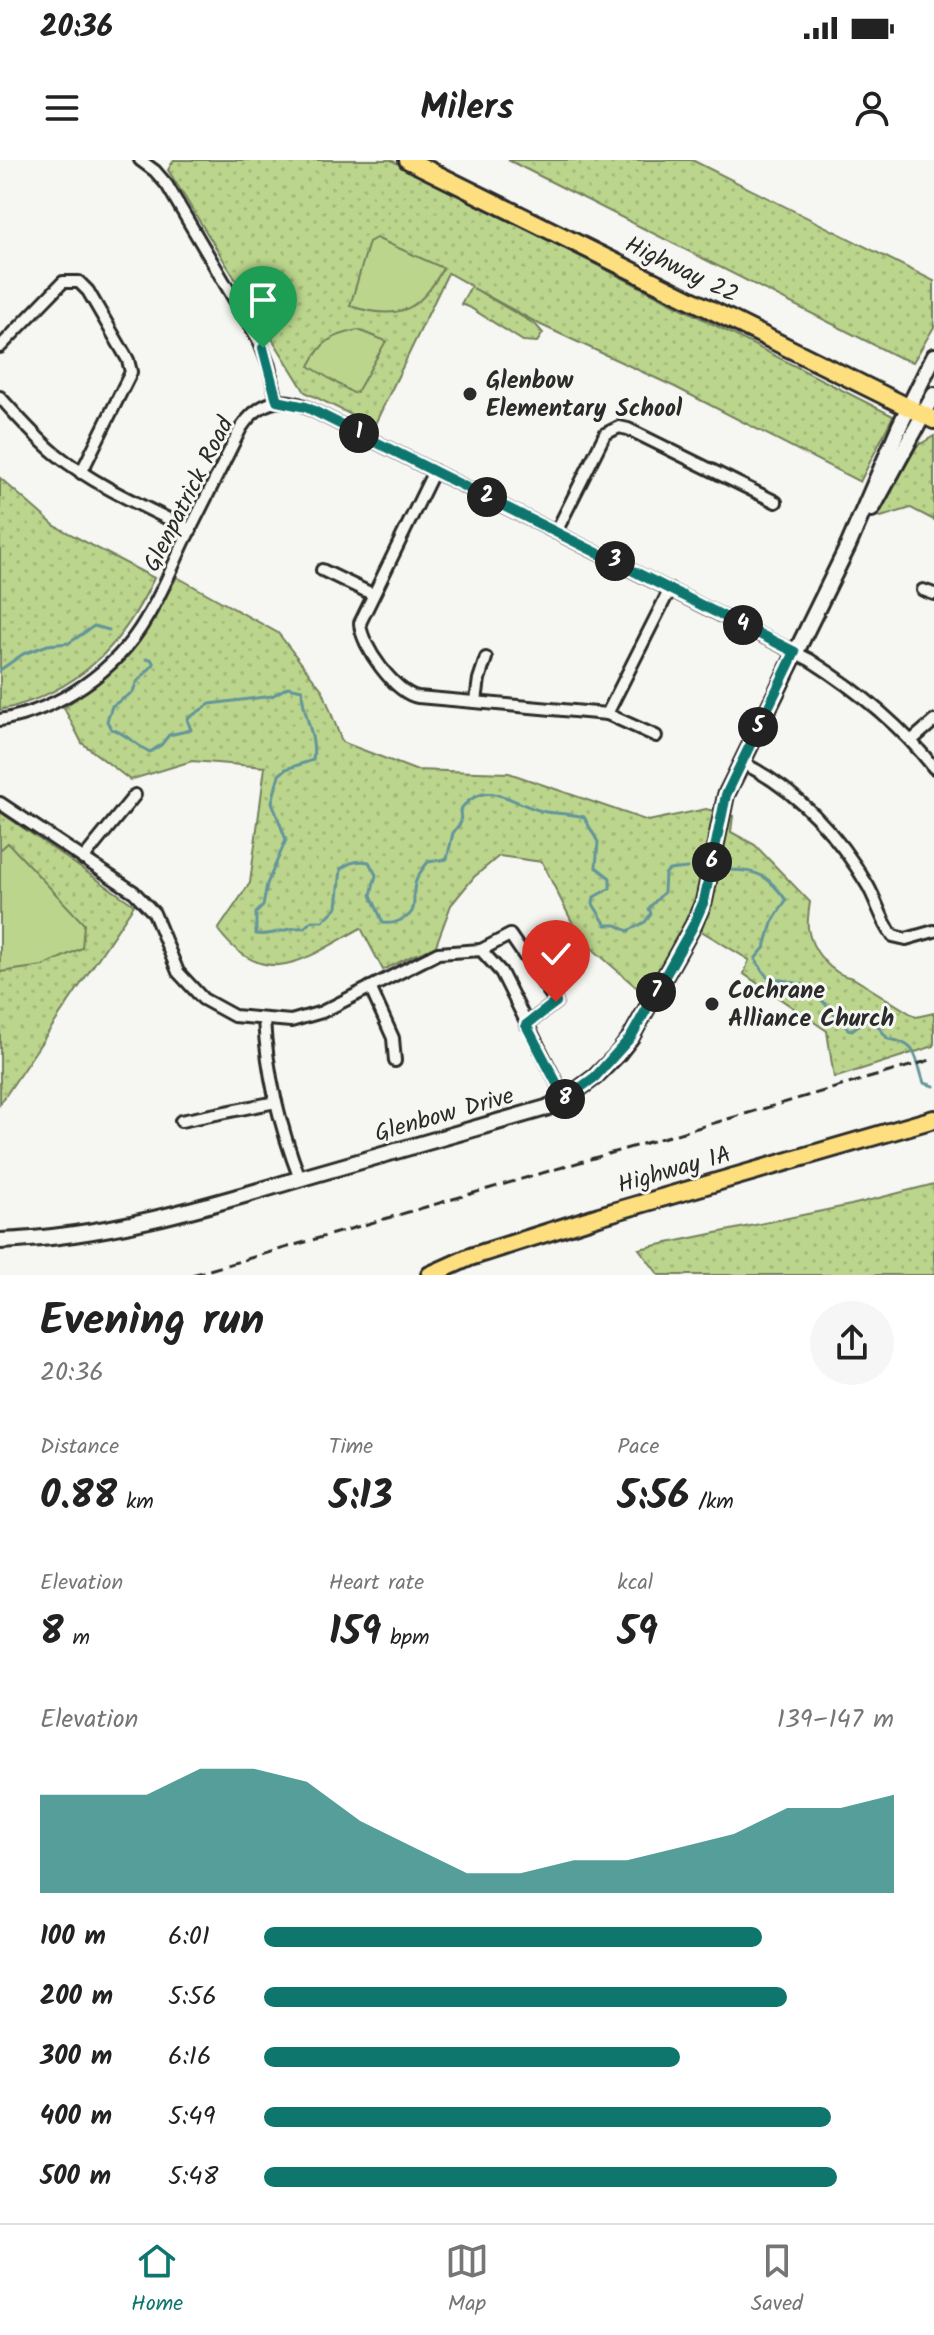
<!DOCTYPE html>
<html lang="en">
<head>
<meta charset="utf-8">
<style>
  :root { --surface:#fff; --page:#f6f6f6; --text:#222; --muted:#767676; --line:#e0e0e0; --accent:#0f766e }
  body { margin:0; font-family:Kalam,sans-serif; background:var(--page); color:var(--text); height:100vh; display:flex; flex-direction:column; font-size:30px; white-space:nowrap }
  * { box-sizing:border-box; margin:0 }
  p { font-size:26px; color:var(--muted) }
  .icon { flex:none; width:44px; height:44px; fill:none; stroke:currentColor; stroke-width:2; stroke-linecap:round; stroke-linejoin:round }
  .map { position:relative; height:1115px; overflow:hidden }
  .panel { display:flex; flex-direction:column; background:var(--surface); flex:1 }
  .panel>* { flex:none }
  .pin { position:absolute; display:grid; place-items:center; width:68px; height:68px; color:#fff; margin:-82px -34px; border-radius:50% 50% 50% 0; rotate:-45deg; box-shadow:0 0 8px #0007 }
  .pin .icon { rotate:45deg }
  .km { position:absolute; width:40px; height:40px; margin:-20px; border-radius:50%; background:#222; color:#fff; font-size:22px; line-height:40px; text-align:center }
  .round { display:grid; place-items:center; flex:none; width:84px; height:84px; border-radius:42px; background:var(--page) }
  .headline { display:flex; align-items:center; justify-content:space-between; height:136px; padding:0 40px }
  h1 { font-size:44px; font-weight:800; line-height:60px }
  .figures { display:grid; grid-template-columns:repeat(3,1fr); gap:12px; height:136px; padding:8px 40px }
  .figures div { display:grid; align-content:center }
  .figures b { font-size:40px; font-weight:800 }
  .figures small { font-size:22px; font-weight:400 }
  .figures p { font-size:22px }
  .chart { height:224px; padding:16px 40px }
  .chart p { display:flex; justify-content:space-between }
  .chart svg { width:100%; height:144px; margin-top:8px; fill:var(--accent); opacity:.7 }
  ul { padding:0 40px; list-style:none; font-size:26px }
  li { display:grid; grid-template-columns:128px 96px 1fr; align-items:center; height:60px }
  li i { height:20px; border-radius:10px; background:var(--accent) }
  .status { display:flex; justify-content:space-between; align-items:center; height:56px; padding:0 40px; background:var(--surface); direction:ltr }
  .status svg { height:22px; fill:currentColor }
  header { display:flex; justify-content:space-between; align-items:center; height:104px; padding:0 40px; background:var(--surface); font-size:36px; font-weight:800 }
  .dock { display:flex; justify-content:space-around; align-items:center; height:112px; border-top:2px solid var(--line); background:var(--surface); font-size:22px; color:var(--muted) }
  .dock a { display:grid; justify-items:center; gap:4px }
  .dock .on { color:var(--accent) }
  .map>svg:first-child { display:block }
  .park { fill:url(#park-dots); stroke:#73805c; stroke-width:2 }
  .pitch { fill:#bbd58c; stroke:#73805c; stroke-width:2 }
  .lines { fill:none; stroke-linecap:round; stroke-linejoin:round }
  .stream { stroke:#64959a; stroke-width:3 }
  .street-casing { stroke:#2b2b2b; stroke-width:16 }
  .secondary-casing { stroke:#2b2b2b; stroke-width:20 }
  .primary-casing { stroke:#2b2b2b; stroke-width:22 }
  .street { stroke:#f6f6f2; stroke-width:10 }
  .secondary { stroke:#f6f6f2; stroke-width:14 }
  .primary { stroke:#fedf80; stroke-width:16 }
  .rail { stroke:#2b2b2b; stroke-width:3; stroke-dasharray:12 6; stroke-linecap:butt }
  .route-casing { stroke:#fff; stroke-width:16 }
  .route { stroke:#0f766e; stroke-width:10 }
  .poi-dot { fill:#2b2b2b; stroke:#f6f6f2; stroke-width:3 }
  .labels { text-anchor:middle; stroke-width:6; stroke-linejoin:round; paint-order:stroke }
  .street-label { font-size:24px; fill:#2b2b2b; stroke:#f6f6f2 }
  .poi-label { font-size:24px; font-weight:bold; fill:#2b2b2b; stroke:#f6f6f2; text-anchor:start }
</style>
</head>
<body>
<div class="status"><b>20:36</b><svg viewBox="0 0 49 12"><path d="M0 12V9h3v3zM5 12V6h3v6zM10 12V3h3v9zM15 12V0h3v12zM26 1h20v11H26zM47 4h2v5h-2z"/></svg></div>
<header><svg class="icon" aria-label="menu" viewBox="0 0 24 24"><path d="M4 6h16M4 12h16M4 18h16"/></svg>Milers<svg class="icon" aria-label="person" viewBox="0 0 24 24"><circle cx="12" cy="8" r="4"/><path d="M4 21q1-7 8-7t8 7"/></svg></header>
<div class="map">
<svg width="934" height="1115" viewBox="0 0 934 1115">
  <defs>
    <pattern id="park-dots" width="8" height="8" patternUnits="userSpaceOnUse" patternTransform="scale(2)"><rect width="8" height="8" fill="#bbd58c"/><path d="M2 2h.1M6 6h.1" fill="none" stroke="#a1b779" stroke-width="1.8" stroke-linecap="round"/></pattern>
  </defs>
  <rect width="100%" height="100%" fill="#f6f6f2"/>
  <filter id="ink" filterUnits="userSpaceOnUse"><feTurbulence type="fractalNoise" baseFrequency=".0125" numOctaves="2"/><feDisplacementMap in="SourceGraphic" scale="16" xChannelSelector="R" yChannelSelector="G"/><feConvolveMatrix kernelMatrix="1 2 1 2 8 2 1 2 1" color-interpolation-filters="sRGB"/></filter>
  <g filter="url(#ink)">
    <g class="park">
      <polygon points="174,0 391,0 893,256 860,322 675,227 541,165 473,128 536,165 543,173 537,182 523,181 469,147 461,144 471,126 448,113 374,266 305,232 168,10"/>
      <polygon points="508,0 692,0 934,121 934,167 913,202 898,197"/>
      <polygon points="934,276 934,360 911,348 881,357 877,355 917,286"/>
      <path d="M0,318L55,366L154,418C122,487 77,533 0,550Z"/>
      <path d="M177,417L278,473L323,531L342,582L415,610L509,613L648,661L706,649L733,656L731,672L755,685L810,742C809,749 807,760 808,768C811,790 831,815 853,818L916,857L934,853V886L834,918L827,871L744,814L749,800L693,766L652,841L580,778L542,702L499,696L474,717L451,745L435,788L414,795L383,810L361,768C306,798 266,833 218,770L250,723L265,607L192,601L130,620L82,583L64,548L118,506L137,485Z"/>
      <polygon points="0,652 134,745 0,944"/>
      <polygon points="934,1024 934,1115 659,1115 639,1089 851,1045"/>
    </g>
    <g class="pitch">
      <path d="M376,78L443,108C420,152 398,161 350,146L369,82Z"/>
      <path d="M358,170L386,181L357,232L353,233L309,206C322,181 330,176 358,170Z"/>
      <polygon points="8,683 84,764 82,788 43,806 0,812 0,690"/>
    </g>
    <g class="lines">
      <g class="stream">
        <path d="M146,499H151L154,504L136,523L133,532L112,546L107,561L111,569C123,571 136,586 150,592L161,585L169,575L191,570L187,559L210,544L272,536L288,527L302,530C302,554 317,575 313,600L286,609L279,615L272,642L286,680L267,724L263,746L256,753V774C274,777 288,766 304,768L312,761H323L337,747L341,709C349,702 358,700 369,702L376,715L371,735L383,763C391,764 395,763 403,759C420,751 411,739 415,724C417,716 423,708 428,702L447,699L453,673L461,662L460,650C488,615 513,646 546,652C558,654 572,653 584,657L598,682L596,707L610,718V728L594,737L593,744L606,765H616L628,771L645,762L651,754L649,748L664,732L665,714L669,710L687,708"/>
        <polyline points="0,510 23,494 48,485 69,483 94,466 109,470"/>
        <path d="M730,710C760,710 769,717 786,740L772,763L765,787L755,799L767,817L805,825L809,832L819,837L848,869L852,870L864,861L873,860L888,879C918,883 915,897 924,923L934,926"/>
      </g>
      <defs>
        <g id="street">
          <polyline points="140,0 155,11 167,25 260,183 269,206 277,241"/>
          <polyline points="0,187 63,122 79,122 88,131 128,200 131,212 81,313"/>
          <path d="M0,237C18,257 35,277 56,294C96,326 145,347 191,370"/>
          <path d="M434,311L360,463C361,486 395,533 418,537L607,554L670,429"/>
          <polyline points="556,372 605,274 619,267 628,269 776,342"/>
          <polyline points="322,410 372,434"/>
          <polyline points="923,430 934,434"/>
          <polyline points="476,541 479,519 486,498"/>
          <polyline points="607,554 656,576"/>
          <path d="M0,560C59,550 116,511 146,459C161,435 172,408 184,382C203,344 222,306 241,268C257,244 279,234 306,247L810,500C857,530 900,564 934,608"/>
          <polyline points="911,581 934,561"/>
          <path d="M741,602C796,629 837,673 868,726C877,742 882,762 893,776L906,779L934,771"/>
          <polyline points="0,643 134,732 154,753 178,812 203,839 234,856 291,861 322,852 438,793 481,790 501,812 565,939"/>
          <polyline points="83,699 135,635"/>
          <polyline points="481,790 510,775 556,842 526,865"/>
          <polyline points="370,827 393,878 395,901"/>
          <path d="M264,860C267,915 280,967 300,1019"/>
          <polyline points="181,961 276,942"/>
        </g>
        <g id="secondary">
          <polyline points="872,349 934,235"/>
          <path d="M0,1081C104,1077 202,1048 302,1018C383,995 465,971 546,948L565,939L595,917L617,895L631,877L693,766L704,741L726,635L848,386L900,265L934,196"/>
        </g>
        <g id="primary">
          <polyline points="408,0 934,260"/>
          <polyline points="430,1115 470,1097 599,1056 934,959"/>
        </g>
      </defs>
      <use href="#street" class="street-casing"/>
      <use href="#secondary" class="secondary-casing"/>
      <use href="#primary" class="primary-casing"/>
      <use href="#street" class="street"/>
      <use href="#secondary" class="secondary"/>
      <use href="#primary" class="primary"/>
      <polyline class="rail" points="192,1115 934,899"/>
    </g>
  </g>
  <g class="lines" filter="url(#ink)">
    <defs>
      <polyline id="route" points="263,188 277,241 306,247 795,492 726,635 704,741 693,766 631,877 595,917 565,939 526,865 556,842"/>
    </defs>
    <use href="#route" class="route-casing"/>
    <use href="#route" class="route"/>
  </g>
  <g class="poi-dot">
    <circle cx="470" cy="234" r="8"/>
    <circle cx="712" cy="844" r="8"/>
  </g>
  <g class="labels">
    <g class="street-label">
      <text transform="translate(682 109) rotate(26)" y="8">Highway 22</text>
      <text transform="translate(188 334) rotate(-63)" y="8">Glenpatrick Road</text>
      <text transform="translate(444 954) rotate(-16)" y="8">Glenbow Drive</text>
      <text transform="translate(674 1009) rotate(-16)" y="8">Highway 1A</text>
    </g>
    <g class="poi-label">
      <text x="486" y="228">Glenbow<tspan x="486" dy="28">Elementary School</tspan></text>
      <text x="728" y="838">Cochrane<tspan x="728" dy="28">Alliance Church</tspan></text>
    </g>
  </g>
</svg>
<div class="pin" style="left:263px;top:188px;background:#1e9e55"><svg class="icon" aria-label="arrive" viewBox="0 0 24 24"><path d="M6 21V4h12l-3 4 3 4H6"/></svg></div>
<div class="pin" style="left:556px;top:842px;background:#d93025"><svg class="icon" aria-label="check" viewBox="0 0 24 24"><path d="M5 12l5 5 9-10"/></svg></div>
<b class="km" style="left:359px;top:273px">1</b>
<b class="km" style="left:487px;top:337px">2</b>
<b class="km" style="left:615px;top:401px">3</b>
<b class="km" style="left:743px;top:465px">4</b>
<b class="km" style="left:758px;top:567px">5</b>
<b class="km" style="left:712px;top:702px">6</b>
<b class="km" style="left:656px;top:832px">7</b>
<b class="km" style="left:565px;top:939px">8</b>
</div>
<section class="panel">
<div class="headline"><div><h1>Evening run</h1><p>20:36</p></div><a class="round"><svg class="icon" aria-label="share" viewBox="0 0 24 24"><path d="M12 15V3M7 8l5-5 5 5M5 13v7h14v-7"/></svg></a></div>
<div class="figures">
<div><p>Distance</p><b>0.88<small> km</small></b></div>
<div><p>Time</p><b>5:13</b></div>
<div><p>Pace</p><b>5:56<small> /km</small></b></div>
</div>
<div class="figures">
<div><p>Elevation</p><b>8<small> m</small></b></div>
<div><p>Heart rate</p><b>159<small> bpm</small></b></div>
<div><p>kcal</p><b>59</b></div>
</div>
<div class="chart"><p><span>Elevation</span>139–147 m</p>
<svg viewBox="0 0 160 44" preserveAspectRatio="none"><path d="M0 44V14L10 14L20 14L30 6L40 6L50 10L60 22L70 30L80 38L90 38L100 34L110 34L120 30L130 26L140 18L150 18L160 14V44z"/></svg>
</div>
<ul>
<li><b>100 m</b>6:01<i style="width:79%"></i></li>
<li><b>200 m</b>5:56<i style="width:83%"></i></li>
<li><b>300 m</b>6:16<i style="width:66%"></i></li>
<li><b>400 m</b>5:49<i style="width:90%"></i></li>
<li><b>500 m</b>5:48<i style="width:91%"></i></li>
</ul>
</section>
<nav class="dock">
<a class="on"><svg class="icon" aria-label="home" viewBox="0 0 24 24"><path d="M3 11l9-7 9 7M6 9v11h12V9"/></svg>Home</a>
<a><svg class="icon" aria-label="map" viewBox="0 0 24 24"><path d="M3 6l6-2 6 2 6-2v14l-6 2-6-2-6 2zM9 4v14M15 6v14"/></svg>Map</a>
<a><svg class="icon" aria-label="saved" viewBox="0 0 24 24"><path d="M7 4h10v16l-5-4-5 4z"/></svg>Saved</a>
</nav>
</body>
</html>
